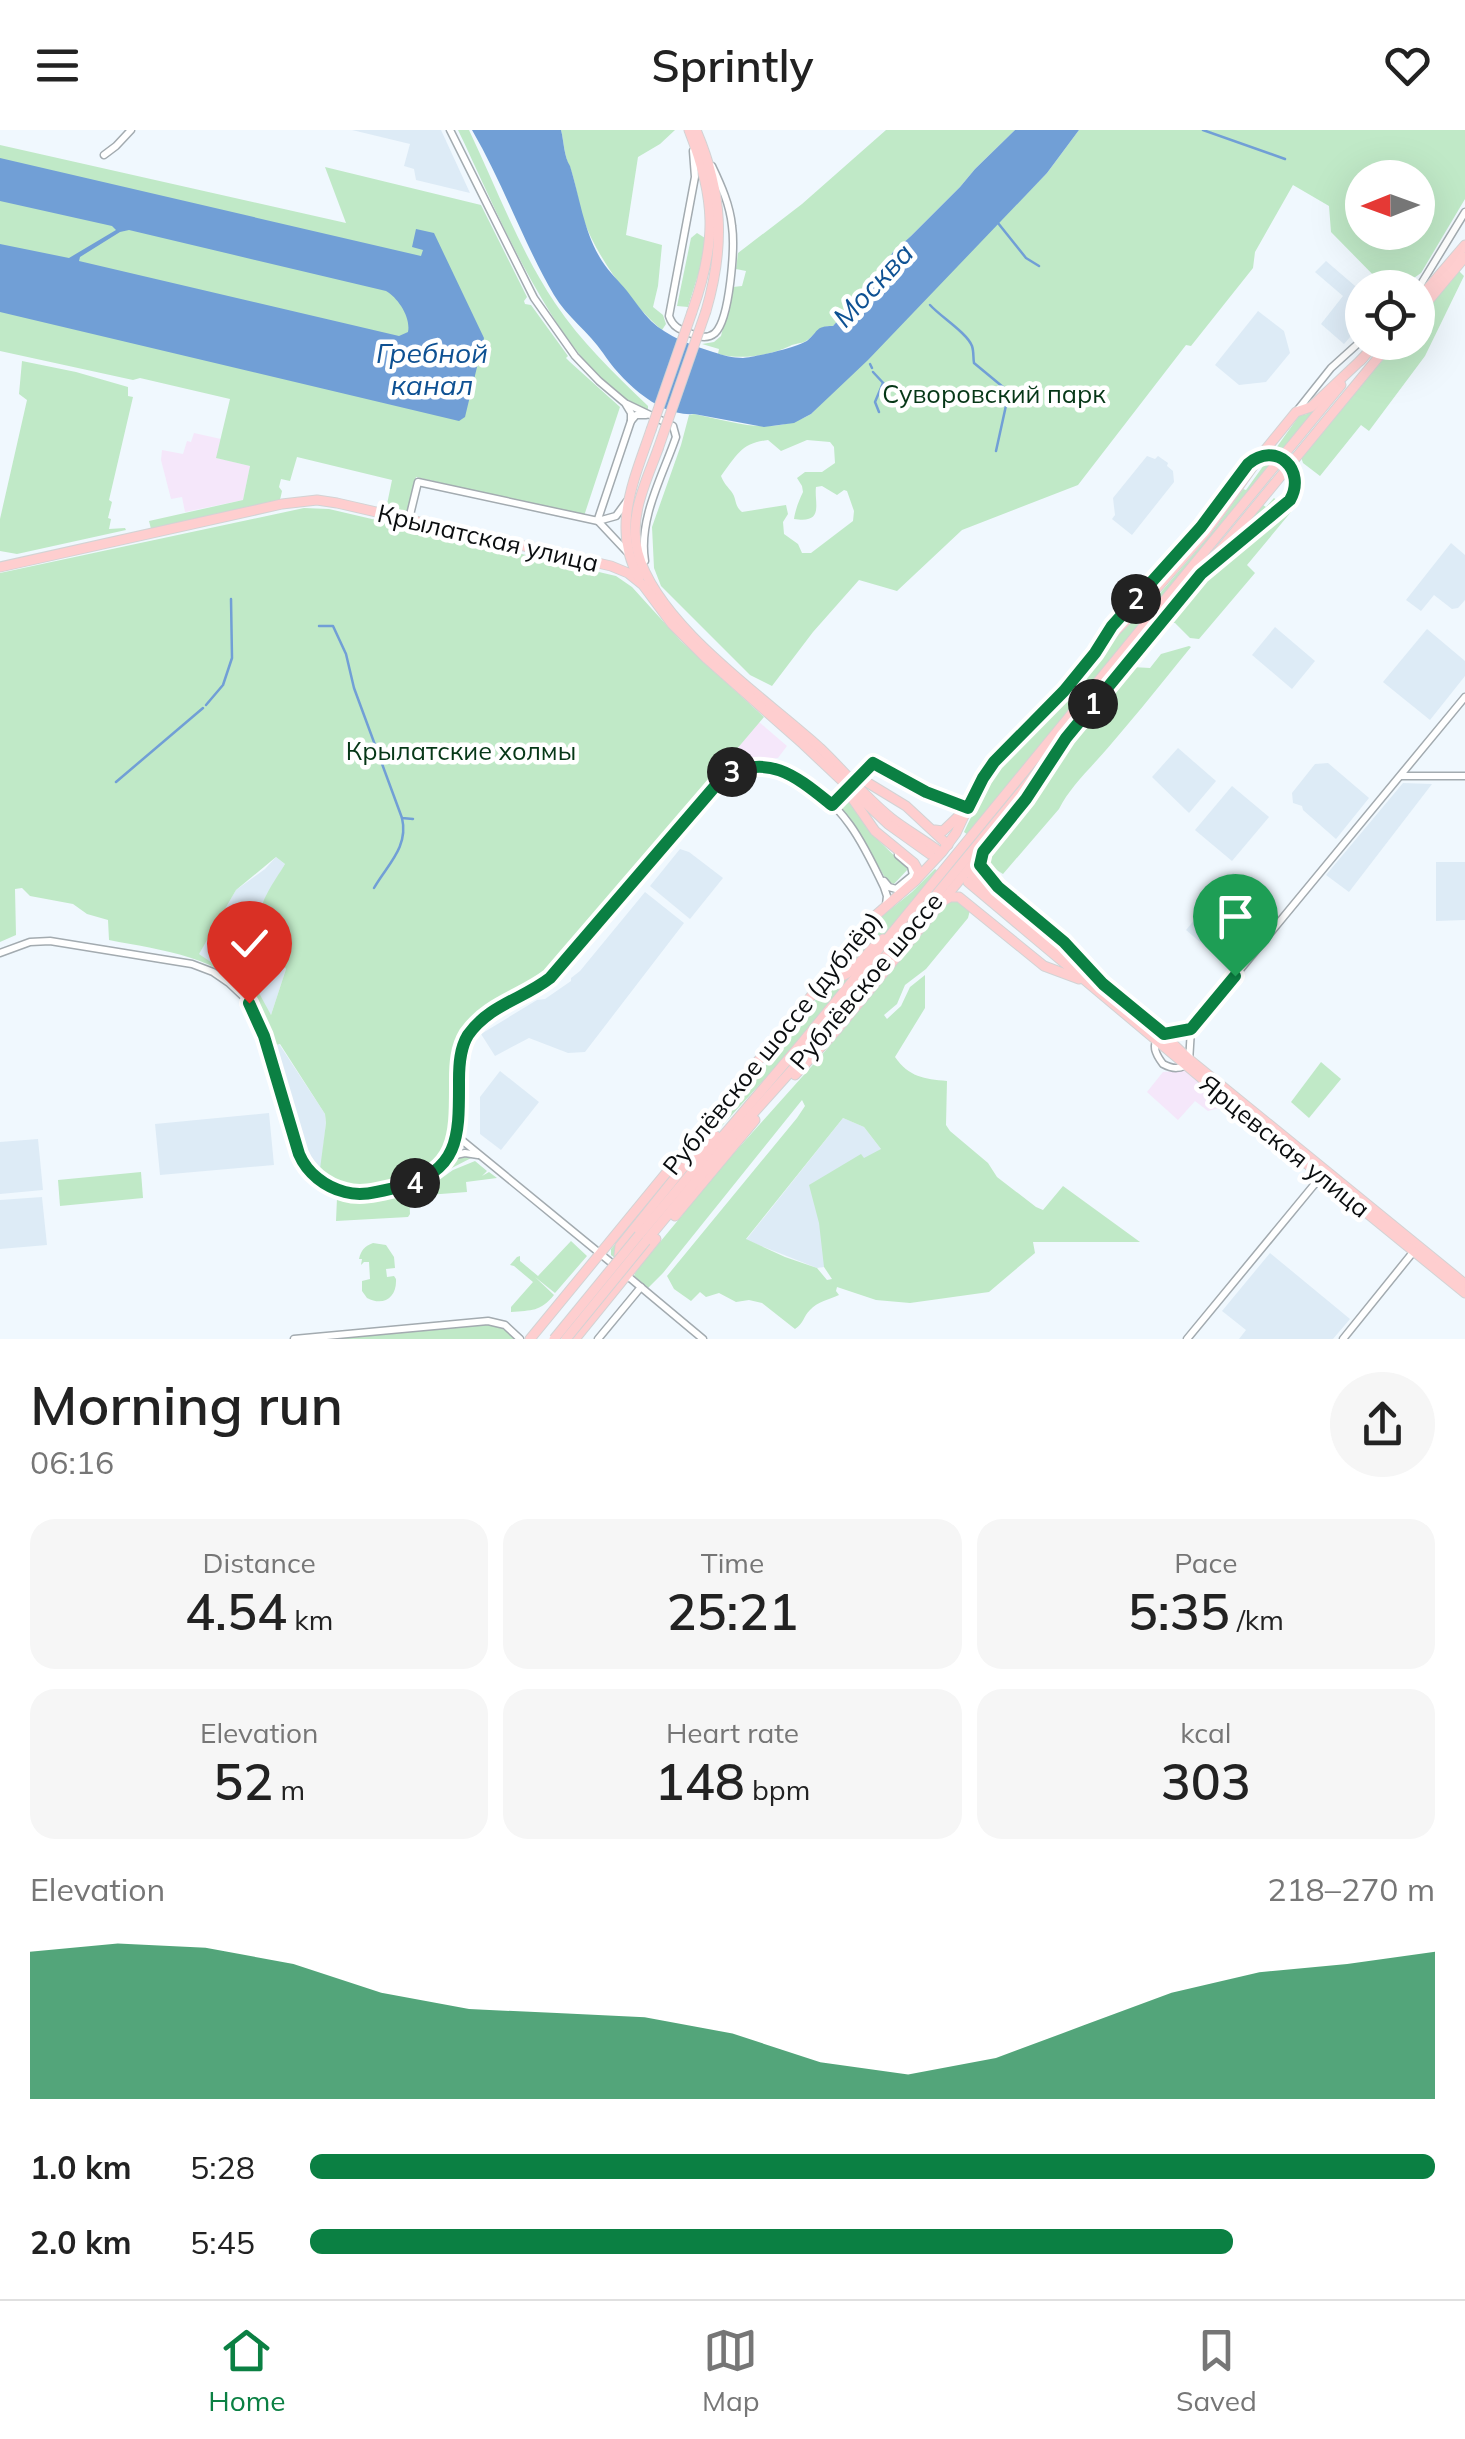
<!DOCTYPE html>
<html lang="en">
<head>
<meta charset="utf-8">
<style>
  :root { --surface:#fff; --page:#f6f6f6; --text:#222; --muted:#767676; --line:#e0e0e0; --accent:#0b8043 }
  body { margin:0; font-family:Mulish,sans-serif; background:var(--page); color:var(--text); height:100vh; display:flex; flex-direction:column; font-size:38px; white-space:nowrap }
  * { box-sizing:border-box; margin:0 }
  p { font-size:32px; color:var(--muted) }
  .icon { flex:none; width:55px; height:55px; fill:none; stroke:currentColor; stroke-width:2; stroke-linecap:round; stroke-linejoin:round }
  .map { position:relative; height:1209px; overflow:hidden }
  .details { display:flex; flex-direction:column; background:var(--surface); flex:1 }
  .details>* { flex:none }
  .needle { width:65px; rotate:269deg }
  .controls { position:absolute; left:1345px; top:30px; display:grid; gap:20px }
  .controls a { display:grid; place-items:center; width:90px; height:90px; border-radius:50%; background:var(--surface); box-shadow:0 10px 40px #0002; font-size:50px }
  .pin { position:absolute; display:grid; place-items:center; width:85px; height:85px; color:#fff; margin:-102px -42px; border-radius:50% 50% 50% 0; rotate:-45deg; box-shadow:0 0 10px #0007 }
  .pin .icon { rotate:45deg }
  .km { position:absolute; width:50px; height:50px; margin:-25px; border-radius:50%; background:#222; color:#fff; font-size:28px; line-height:50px; text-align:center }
  .round { display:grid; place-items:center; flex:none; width:105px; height:105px; border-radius:52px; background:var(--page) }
  .headline { display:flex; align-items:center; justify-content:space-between; height:170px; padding:0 30px }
  h1 { font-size:55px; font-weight:600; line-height:75px }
  .figures { display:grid; grid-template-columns:repeat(3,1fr); gap:15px; height:170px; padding:10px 30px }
  .figures div { display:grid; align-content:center; border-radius:25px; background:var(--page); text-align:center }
  .figures b { font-size:50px; font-weight:600 }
  .figures small { font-size:28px; font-weight:400 }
  .figures p { font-size:28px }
  .chart { height:280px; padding:20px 30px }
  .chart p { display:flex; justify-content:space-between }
  .chart svg { width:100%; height:180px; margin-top:10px; fill:var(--accent); opacity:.7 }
  ul { padding:0 30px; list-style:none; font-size:32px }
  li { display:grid; grid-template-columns:160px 120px 1fr; align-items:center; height:75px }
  li i { height:25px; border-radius:12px; background:var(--accent) }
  header { display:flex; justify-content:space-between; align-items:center; height:130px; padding:0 30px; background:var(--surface); font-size:45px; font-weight:600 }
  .menu { display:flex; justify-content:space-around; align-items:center; height:140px; border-top:2px solid var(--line); background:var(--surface); font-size:28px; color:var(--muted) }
  .menu a { display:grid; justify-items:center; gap:5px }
  .menu .active { color:var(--accent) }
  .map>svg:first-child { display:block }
  .commercial { fill:#f5e7fa }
  .built { fill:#ddebf6 }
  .green { fill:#c0e9c7; fill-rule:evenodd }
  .water { fill:#719fd6; fill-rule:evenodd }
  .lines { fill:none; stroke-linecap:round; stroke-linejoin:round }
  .stream { stroke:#719fd6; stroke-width:2.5 }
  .minor-casing { stroke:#a3abb0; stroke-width:9 }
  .major-casing { stroke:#d3d3d4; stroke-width:11 }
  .minor { stroke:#fff; stroke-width:6 }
  .major { stroke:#fececf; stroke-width:9 }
  .minor-bridge-casing { stroke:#a3abb0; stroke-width:9; stroke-linecap:butt }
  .major-bridge-casing { stroke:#d3d3d4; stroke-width:11; stroke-linecap:butt }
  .minor-bridge { stroke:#fff; stroke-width:6 }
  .major-bridge { stroke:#fececf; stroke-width:9 }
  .route-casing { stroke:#fff; stroke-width:20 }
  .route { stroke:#0b8043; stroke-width:12 }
  .labels { text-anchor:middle; stroke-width:9; stroke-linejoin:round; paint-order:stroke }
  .park-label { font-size:25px; fill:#063717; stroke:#fff }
  .street-label { font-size:25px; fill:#0a0d0f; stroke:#fff }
  .water-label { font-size:28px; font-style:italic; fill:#0e5193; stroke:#fff }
</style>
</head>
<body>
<header><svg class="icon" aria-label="menu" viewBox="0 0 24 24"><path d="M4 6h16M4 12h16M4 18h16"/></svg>Sprintly<svg class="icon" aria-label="heart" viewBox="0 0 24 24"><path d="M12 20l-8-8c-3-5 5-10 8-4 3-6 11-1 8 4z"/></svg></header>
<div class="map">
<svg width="1465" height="1209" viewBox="0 0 1465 1209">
  <rect width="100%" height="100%" fill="#f0f8fe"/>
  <g class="commercial">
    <polygon points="194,303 221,309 217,328 250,336 243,370 185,382 182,367 171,369 161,330 162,320 183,324 187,311 191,312"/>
    <polygon points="759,592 787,616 778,628 724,634"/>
    <polygon points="1186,940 1219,968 1223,974 1219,978 1208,981 1195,971 1178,990 1147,962 1163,942"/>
  </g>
  <g class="built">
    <polygon points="352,0 441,0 470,63 416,50 414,39 404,36 410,14"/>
    <polygon points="1326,131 1362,162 1362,193 1344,214 1321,194 1343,166 1315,142"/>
    <polygon points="1258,181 1284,201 1290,223 1266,252 1239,255 1215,235"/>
    <polygon points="1147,326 1155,329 1158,326 1168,333 1167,336 1173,341 1174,352 1132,405 1112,389 1115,385 1113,368"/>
    <polygon points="1451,413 1465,425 1465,470 1458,478 1452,479 1434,465 1421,481 1406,470"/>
    <polygon points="1275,497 1315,531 1292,559 1252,525"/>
    <polygon points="1427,499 1465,531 1465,546 1430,590 1383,552"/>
    <polygon points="1178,618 1216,651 1189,683 1152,647"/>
    <polygon points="1328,633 1369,668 1336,709 1303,680 1302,676 1293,673 1292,663 1315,634"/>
    <polygon points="1403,653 1432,654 1349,762 1326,745"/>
    <polygon points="1232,656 1269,687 1232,731 1195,700"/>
    <polygon points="680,719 689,722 723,748 690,789 650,756"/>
    <polygon points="276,727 285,734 260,778 286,839 271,885 228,840 218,837 198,825 236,760 265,739"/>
    <polygon points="1436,732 1465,732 1465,790 1436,791"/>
    <polygon points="1233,743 1276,777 1228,836 1186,800"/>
    <polygon points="645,762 684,793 585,922 568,923 529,908 495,926 481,904 537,870 545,869 571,851 571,848 580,841"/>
    <polygon points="279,914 325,984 326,993 321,1039 312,1033 306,1023 276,916"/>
    <polygon points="500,941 539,972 501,1020 480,1004 480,967"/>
    <polygon points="269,983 274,1035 160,1045 155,994"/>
    <polygon points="843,988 864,997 881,1019 856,1065 824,1137 817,1138 746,1110"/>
    <polygon points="38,1009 43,1060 0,1064 0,1012"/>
    <polygon points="42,1067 47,1115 0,1119 0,1070"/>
    <polygon points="1270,1123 1350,1189 1333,1209 1239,1209 1246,1200 1222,1181"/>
  </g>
  <g class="green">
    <path d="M458,0H469C496,57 520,121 555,173C581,212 614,243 648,276V280C563,249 496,78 458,0Z"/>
    <path d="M561,0H675L660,14L638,27L626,105L662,115L658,156L653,177L663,185L666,194L662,200C632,175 597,127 584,91C578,73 576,54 570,37C564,27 564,12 561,0Z"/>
    <path d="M886,0H1015L975,39L960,57L911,106L893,122L879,144L833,196C817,196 817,204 806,211C801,214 795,213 790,216C769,226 741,230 718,224L719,219L702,214L714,212L721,206L733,157L742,156L746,141L736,139L738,123L802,74Z"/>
    <path d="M1079,0H1465V69L1421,143L1401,157H1385L1331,102L1329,76L1293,55L1255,122L1253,138L1191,216L1186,215L1078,355L962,400L897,461L859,450L813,502L772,556L750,545L661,456L654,438L652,397L681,315L689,285L694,284C736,292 770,307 811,284L1047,43ZM1362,48H1418V102H1362ZM768,310L781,321L807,310L830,312L834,317L835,333L822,342H805L797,348L802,356L803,362C799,370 795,381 794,389C825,394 814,373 816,357L822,356L837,365L844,360L847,361L854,381L853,391L811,423H802L798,414L784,404L783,392L788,384L786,375L742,382C734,376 737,368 731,361C726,355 724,353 721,346C737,325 741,313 768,310Z"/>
    <polygon points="0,15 346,93 325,37 481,75 527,167 524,171 525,174 531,175 568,226 566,228 570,232 620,277 584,386 416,347 408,380 406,383 386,379 392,350 297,327 290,351 281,349 279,357 282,361 280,370 277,372 151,399 149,391 243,370 250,336 216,328 230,269 140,248 133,250 0,221"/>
    <polygon points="697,103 705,108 703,129 688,177 677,176 691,108"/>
    <polygon points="1458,140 1464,146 1425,226 1369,301 1361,295 1320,346 1303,333 1301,327 1397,213 1418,212 1418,188"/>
    <polygon points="22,231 76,242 128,257 128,266 133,267 109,370 112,372 108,388 111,389 109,399 125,398 126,400 17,424 0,421 0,389 27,270 19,264"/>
    <path d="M1335,256L968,705L964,702C975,678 989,656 1000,633L1084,549L1112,511L1156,468L1214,400L1243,359L1246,360L1299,286L1307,284Z"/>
    <polygon points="1274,368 1291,382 1247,435 1255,443 1199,509 1190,508 1175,493 1170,493 1135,531 1219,433 1224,421 1263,375 1266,377"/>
    <path d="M304,378L329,379L616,446L632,457L681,511L764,587L543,848C528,858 511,864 494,872C446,899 455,953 454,1000C448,1025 436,1037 413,1049L411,1046C373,1063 331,1065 305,1028L261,879C229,826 164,821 109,810L108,790L87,784L73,774L30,766L22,758L15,759L16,805L0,812V443ZM276,727L285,734C270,759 249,783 266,811C272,821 280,829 286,839L271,885L259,863L230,837L227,839L218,837L199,824L236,760ZM280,914L325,984L326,993L320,1039L312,1033L306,1023L276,915Z"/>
    <path d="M1189,516L1191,517C1165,549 1138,583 1112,613C1094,635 1071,655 1059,679L1003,744L987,734L989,731L984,728L1012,697L1049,642L1100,582L1132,537L1150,538L1161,524Z"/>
    <polygon points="849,672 872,704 908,739 894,754 887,751 852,691 842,680 843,676"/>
    <path d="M935,739L938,741C910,776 877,826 836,845L856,822L867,802L882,786L912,762Z"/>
    <path d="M956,770L970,780L968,788L926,839L905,855L897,874L884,885L887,889L901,876L910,857L925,845V878L895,927C909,947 924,949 947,951L946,995L950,1001L988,1033L997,1047L1036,1077L1043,1080L1063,1056L1140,1112H1033L1035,1123L989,1162L910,1173L876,1170L837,1157L836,1161L839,1165C830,1169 817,1172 810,1180C803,1187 804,1193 795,1199L762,1173L749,1170L736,1172L719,1163L706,1167L700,1162L691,1171L674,1159L667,1146L797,988L805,976L802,970L663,1143L648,1158L634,1146L636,1141L684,1083L691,1071L827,919L946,771ZM843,988L864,997L881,1019L864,1028L861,1024L809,1055L819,1093L824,1137L832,1149L827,1150L817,1138L785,1127L746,1109Z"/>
    <polygon points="847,849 848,851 793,918 711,1008 615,1128 611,1125 611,1119 737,966 739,967 767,934 766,932 828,854"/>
    <polygon points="1321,932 1341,949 1309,988 1291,972"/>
    <polygon points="458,1026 475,1026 448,1040 424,1057 439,1050 453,1040 475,1031 487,1041 482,1046 489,1042 497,1048 466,1052 467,1062 414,1066 413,1062 416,1061 413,1059 436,1047"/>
    <polygon points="141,1042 143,1068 60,1076 58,1050"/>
    <polygon points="409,1063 410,1084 408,1087 336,1091 337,1068 362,1073"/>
    <path d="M571,1111L587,1126L555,1163L535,1147L554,1165C540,1182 532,1180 511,1182V1177L533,1152L514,1136L510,1135L517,1127L520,1126V1131L538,1146Z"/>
    <path d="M373,1113L386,1115L394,1127L395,1138L386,1139L387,1147L394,1146L396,1149C397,1167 384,1177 367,1168L362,1161V1151L370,1149L369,1132H364L361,1135L362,1129H359C361,1120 365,1116 373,1113Z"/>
    <polygon points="488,1194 501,1197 515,1209 327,1209"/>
  </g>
  <g class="water">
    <path d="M472,0H561C564,12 564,27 570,36C580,68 584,103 602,131C609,142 619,151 627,161C635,171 642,182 651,191C668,207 691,215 713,222C722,225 733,228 743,228C755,227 800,217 808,210C819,201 815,196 833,196L879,144L893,122L911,106L960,57L975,39L1015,0H1079L1047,43L868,230L811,284L794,293L764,297L694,284C658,287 620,249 603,223C589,202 567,187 554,165C523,112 503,53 472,0Z"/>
    <path d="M0,28L421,126L423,120L412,117L416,99L434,103L484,208L465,287L459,291L0,182V114L69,128L116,100L112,96L0,71ZM129,100L386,161C398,168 411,187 408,202L399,206L79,131L80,127L120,102Z"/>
  </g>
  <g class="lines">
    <g class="stream">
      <polyline points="1203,0 1285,29"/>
      <polyline points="998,93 1026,128 1039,136"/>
      <path d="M930,175C941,187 967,203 972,216C974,222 973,228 974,233L1003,257L1007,271L996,321"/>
      <polyline points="870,234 872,238"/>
      <polyline points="873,242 886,256"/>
      <polyline points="879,282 875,272 883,253"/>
      <polyline points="319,496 333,496 346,524 354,558 402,688 413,689"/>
      <polyline points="206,575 223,555 232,528 231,469"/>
      <polyline points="116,652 203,578"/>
      <path d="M374,758C387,735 409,717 402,688"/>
    </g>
    <defs>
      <g id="minor">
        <polyline points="450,0 534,168 575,226 599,251 625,273 631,283 631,291"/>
        <path d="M693,21L695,47L669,186C673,198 681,200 692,204C699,207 708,209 715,203C730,189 735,117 732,96C730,75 721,55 712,36"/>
        <polyline points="104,25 116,16 131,0"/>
        <polyline points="1418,159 1465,82"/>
        <path d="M627,274L673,296L676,307C663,345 638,389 645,431"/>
        <polyline points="1296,282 1331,238 1362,210"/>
        <polyline points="409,389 418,352 598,391 616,386 627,371"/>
        <polyline points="598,389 631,291 636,285 646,285"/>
        <polyline points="598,391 628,423"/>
        <polyline points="865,641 873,633 926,662 968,678"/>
        <polyline points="1401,646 1465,646"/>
        <polyline points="884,751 889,757 896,759 913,745 911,736 898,725"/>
        <path d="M0,823L30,812L50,811L192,834L213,842L229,853L247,870L254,881L299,1024C307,1043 325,1057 345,1062C363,1067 381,1061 399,1057C461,1041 458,1005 459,950C459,934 459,918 469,905C489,875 523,870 550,848L723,647C771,621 821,655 850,695C863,713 874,736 884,757L887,766L886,775"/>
        <polyline points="1191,899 1465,567"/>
        <path d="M1191,899L1189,932C1182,940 1172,939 1163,934C1140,904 1171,905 1191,899Z"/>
        <polyline points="458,1007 614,1135"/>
        <polyline points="451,1026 465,1023 478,1025"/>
        <polyline points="624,1143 703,1209"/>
        <polyline points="294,1209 488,1191 505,1195 520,1209"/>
        <polyline points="598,1209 641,1157"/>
        <polyline points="1187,1209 1323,1044"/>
        <polyline points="1343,1209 1414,1121"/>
      </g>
      <g id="major">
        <path d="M689,0C716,69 717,112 692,182"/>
        <path d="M696,0C723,63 725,116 706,181"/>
        <polyline points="1418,170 1465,115"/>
        <polyline points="1418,183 1465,127"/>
        <polyline points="1360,231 1377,212"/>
        <path d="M658,319C646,352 628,387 638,423C657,495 765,568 820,618C844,641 865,667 891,688C905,699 921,708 936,719"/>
        <polyline points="1218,429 1273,384"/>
        <polyline points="0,437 282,374 317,370 337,373 611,436 628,443 643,455 672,494 707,529 803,614 888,694 930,724"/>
        <path d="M639,448C611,398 634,350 651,300"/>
        <polyline points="1110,500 1181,421 1230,360"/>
        <polyline points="855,645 906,676 948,715"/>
        <polyline points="852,668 875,701 914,733 919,742 916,750"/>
        <polyline points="935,700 943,701 965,680"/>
        <path d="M982,724L980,735C1009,773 1052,798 1084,834"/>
        <polyline points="972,746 1155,897 1190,930 1465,1154"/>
        <polyline points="968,752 1205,951 1465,1163"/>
        <polyline points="943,771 950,767 959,767 1044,836 1079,849"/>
        <path d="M827,846C852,854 864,821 883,809"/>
        <polyline points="795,945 835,902 1026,669 1043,645"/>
        <polyline points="675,1086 755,990"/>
        <polyline points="639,1105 801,914 1341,255"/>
        <polyline points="646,1111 740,998 792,940 1391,212"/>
        <polyline points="624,1132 619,1125 620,1116 683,1038 716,1006"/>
        <polyline points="530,1209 808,870 868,792 915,751 942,722 956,703 977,658 994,632 1044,582 1105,512 1150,466 1206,402 1261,325 1296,282 1311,277 1363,228"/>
        <polyline points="575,1209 656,1109"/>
      </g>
    </defs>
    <use href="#minor" class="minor-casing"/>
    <use href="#major" class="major-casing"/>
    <use href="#minor" class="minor"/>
    <use href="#major" class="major"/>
    <defs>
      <polyline id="minor-bridge" points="838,669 865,641"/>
      <g id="major-bridge">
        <polyline points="651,300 692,182"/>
        <polyline points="658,319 706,181"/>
        <path d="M1231,358C1238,348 1246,332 1257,327C1278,317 1302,340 1294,362C1291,372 1281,378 1273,384"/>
        <polyline points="554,1209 639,1105"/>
        <polyline points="566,1209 646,1111"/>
      </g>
    </defs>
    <use href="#minor-bridge" class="minor-bridge-casing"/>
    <use href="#major-bridge" class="major-bridge-casing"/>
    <use href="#minor-bridge" class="minor-bridge"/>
    <use href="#major-bridge" class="major-bridge"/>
  </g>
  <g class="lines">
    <defs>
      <path id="route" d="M249,873L264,906L299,1024C307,1043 325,1057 345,1062C363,1067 381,1061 399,1057C461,1041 459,1005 459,950C459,934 460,918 468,905C489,875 523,869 550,848L723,647C769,622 797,647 832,675L873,633L926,662L968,678L983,648L994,632L1064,561L1095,523L1112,496L1201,397L1248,334C1276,310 1307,340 1290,370L1201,444L1066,608L1026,669L983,722L980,735L998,757L1064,812L1103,854L1164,904L1191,899L1235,846"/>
    </defs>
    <use href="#route" class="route-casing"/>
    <use href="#route" class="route"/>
  </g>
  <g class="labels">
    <g class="park-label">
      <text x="994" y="273">Суворовский парк</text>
      <text x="461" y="630">Крылатские холмы</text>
    </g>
    <g class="street-label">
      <text transform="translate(488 408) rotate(13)" y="9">Крылатская улица</text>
      <text transform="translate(866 851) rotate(-50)" y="9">Рублёвское шоссе</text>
      <text transform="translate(772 913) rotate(-51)" y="9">Рублёвское шоссе (дублёр)</text>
      <text transform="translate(1285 1016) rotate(39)" y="9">Ярцевская улица</text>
    </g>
    <g class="water-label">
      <text transform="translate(873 155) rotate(-47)" y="10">Москва</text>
      <text x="432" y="233">Гребной<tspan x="432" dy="32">канал</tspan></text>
    </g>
  </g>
</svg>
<div class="controls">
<a><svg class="needle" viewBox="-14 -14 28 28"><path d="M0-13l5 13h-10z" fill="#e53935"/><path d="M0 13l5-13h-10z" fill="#767676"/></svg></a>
<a><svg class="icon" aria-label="locate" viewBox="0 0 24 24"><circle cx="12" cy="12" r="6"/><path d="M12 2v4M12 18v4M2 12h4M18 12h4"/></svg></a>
</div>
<div class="pin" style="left:1235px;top:846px;background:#1e9e55"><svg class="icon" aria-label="arrive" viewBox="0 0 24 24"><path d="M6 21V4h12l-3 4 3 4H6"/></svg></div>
<div class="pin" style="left:249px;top:873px;background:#d93025"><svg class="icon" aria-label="check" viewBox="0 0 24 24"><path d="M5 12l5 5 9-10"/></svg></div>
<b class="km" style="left:1093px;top:574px">1</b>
<b class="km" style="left:1136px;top:469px">2</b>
<b class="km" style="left:732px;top:642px">3</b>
<b class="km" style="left:415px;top:1053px">4</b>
</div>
<section class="details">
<div class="headline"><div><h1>Morning run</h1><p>06:16</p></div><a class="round"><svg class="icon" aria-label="share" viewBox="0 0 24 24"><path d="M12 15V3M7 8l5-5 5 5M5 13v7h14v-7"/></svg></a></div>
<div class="figures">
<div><p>Distance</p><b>4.54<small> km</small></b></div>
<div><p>Time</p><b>25:21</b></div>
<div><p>Pace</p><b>5:35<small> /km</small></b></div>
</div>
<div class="figures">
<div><p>Elevation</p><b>52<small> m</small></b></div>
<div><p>Heart rate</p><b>148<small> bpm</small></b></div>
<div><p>kcal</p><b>303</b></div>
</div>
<div class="chart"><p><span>Elevation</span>218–270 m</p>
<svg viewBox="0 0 160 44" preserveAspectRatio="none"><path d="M0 44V8L10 6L20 7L30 11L40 18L50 22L60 23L70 24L80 28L90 35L100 38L110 34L120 26L130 18L140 13L150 11L160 8V44z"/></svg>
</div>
<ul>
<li><b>1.0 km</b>5:28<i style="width:100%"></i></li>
<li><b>2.0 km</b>5:45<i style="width:82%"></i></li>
</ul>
</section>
<nav class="menu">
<a class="active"><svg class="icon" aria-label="home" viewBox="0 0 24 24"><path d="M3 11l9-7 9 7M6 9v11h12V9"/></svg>Home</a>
<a><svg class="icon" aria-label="map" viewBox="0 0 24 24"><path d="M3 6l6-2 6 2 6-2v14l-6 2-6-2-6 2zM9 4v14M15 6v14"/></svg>Map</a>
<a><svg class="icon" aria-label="saved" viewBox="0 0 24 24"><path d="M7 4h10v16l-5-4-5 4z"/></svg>Saved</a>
</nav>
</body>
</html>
